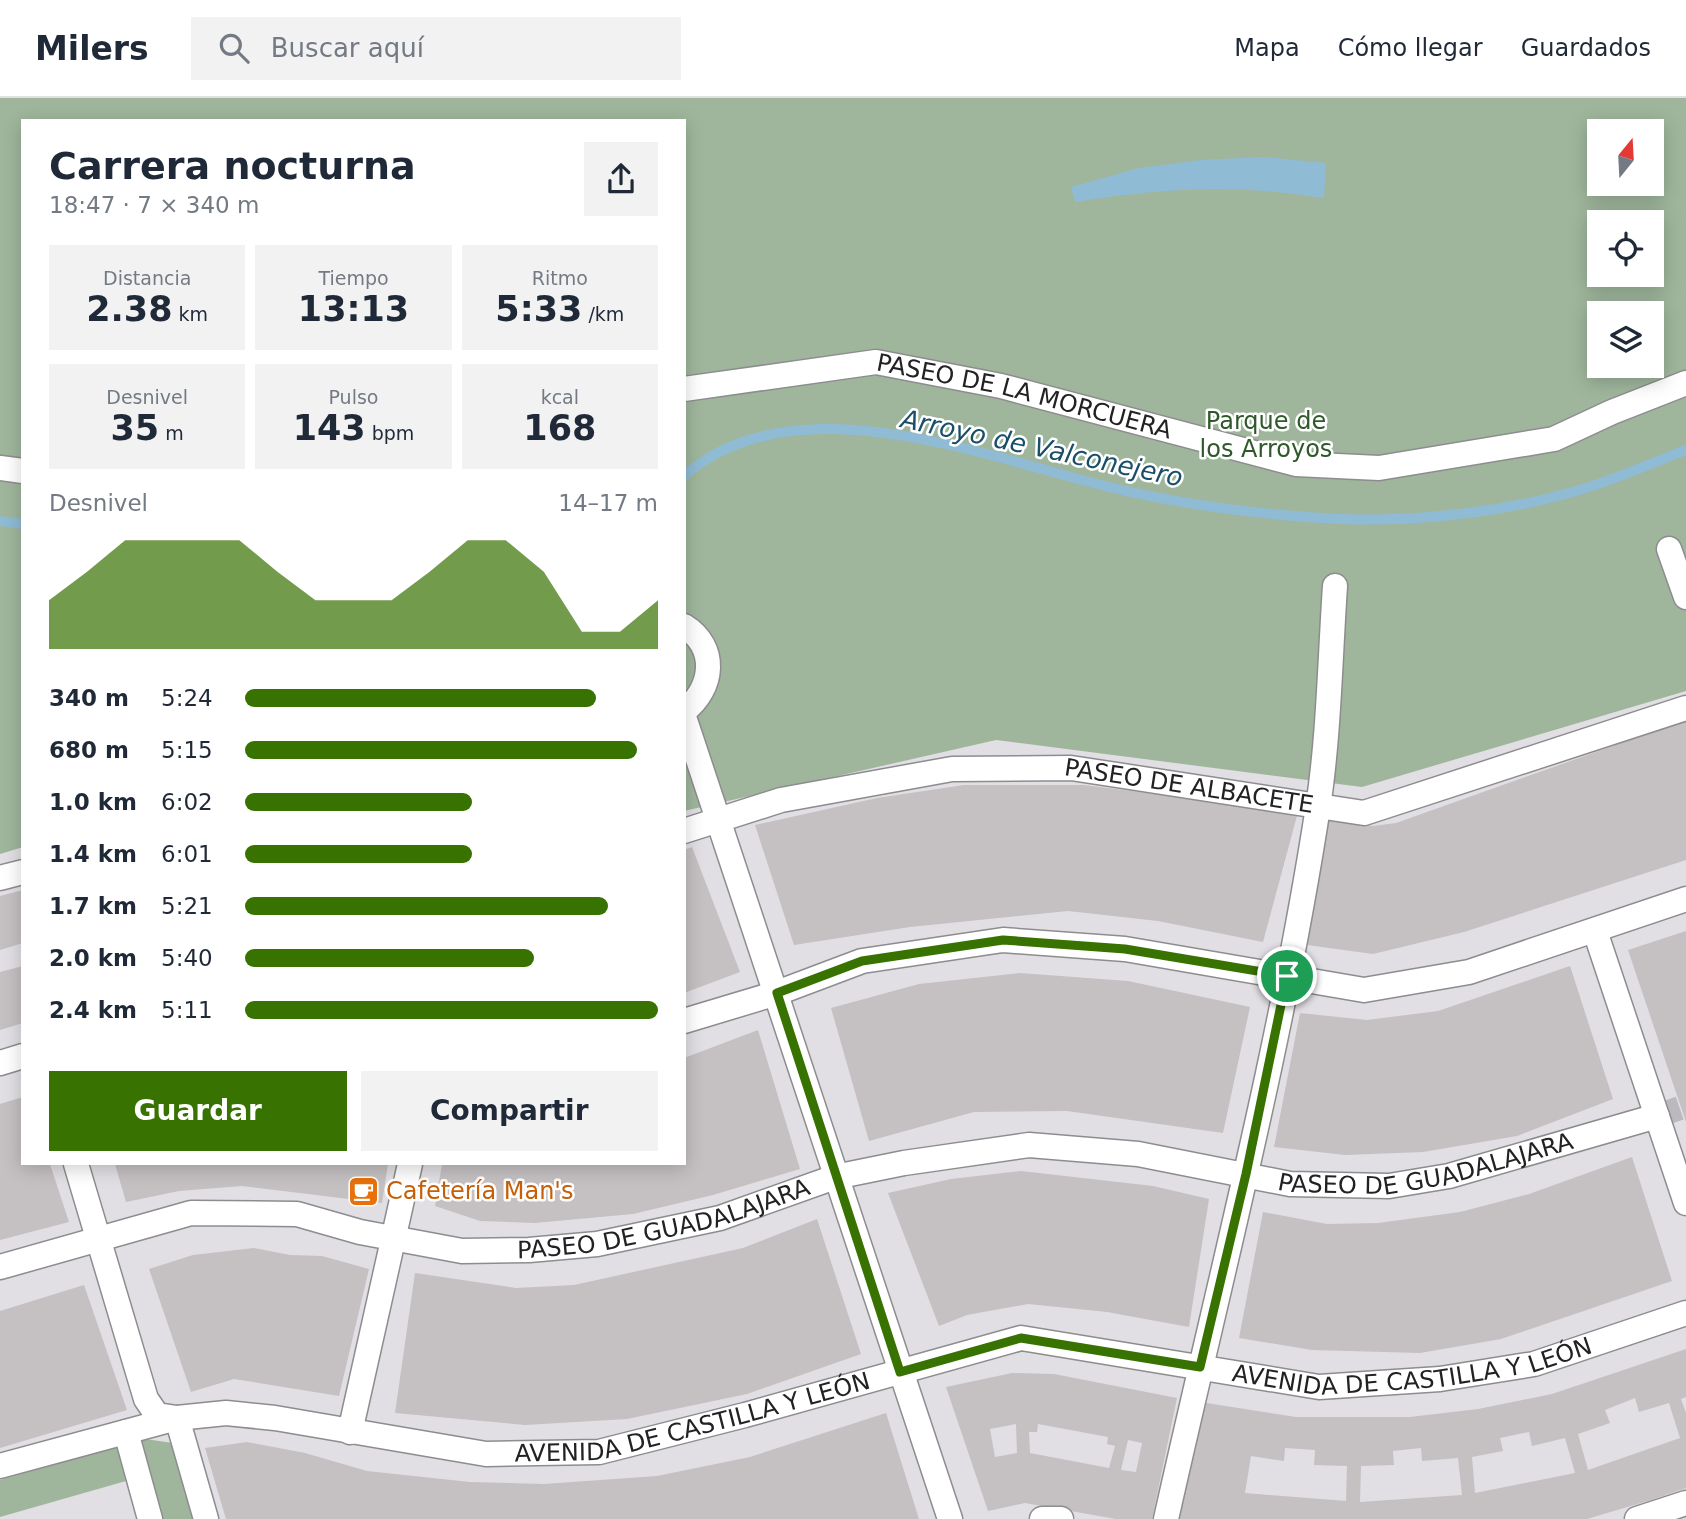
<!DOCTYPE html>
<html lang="es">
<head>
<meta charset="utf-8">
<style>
  :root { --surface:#fff; --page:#f2f2f3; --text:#1f2937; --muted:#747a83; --line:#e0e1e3; --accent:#387201 }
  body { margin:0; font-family:"DejaVu Sans",sans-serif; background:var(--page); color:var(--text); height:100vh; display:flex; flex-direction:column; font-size:26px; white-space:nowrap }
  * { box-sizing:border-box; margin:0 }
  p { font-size:23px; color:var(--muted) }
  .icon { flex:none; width:38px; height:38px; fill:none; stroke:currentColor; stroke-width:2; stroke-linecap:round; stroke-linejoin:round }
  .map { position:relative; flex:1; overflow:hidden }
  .side { position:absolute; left:21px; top:21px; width:665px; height:1046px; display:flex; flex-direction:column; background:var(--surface); border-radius:0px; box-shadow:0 4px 18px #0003 }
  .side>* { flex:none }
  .needle { width:46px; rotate:18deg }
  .fabs { position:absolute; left:1587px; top:21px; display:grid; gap:14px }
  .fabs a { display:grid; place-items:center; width:77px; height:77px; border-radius:0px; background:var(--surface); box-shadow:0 4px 18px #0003; font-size:35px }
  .pin { position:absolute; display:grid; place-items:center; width:60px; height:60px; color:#fff; margin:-30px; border:4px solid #fff; border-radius:50%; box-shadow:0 2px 7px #0007 }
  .round { display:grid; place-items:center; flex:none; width:74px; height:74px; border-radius:0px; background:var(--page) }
  .summary { display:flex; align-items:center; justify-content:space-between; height:119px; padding:0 28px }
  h1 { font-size:38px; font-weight:800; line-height:52px }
  .figures { display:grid; grid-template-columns:repeat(3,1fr); gap:10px; height:119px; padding:7px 28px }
  .figures div { display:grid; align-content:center; border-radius:0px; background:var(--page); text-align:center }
  .figures b { font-size:35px; font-weight:800 }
  .figures small { font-size:19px; font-weight:400 }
  .figures p { font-size:19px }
  .chart { height:196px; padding:14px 28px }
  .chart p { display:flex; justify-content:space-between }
  .chart svg { width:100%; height:126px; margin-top:7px; fill:var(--accent); opacity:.7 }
  .action { display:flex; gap:14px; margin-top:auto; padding:14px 28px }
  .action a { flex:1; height:80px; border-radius:0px; background:var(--accent); color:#fff; font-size:28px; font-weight:800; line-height:80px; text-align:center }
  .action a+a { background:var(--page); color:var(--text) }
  ul { padding:0 28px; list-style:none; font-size:23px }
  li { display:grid; grid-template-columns:112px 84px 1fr; align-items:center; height:52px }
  li i { height:18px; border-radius:9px; background:var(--accent) }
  header { display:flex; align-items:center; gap:42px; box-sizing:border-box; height:98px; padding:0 35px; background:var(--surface); border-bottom:2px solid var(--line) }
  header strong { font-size:33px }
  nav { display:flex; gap:38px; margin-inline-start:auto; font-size:24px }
  .search { width:490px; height:63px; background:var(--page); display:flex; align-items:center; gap:18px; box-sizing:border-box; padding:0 24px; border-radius:0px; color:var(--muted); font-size:26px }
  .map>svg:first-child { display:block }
  .green { fill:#9fb69c; fill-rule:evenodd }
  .water { fill:#90bbd4 }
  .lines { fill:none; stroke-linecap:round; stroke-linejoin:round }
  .stream { stroke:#90bbd4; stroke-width:10 }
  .building { fill:#c5c0c2; fill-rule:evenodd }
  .street-tunnel { stroke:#bbb9bd; stroke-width:24; stroke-dasharray:24 12; stroke-linecap:butt }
  .street-casing { stroke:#8d8c8f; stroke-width:27 }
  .street { stroke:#fff; stroke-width:24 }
  .route-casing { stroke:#fff; stroke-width:14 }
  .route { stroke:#387201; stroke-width:9 }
  .labels { text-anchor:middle; stroke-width:5; stroke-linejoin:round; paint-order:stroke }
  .street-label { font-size:24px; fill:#222123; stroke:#fff }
  .park-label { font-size:24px; fill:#2f592a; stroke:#fff }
  .food-label { font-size:24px; fill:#c56008; stroke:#fff; text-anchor:start }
  .water-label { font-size:26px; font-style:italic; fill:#194e69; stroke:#fff }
</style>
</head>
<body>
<header>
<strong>Milers</strong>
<div class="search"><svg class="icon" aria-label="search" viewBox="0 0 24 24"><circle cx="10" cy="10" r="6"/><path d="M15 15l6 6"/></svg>Buscar aquí</div>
<nav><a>Mapa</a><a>Cómo llegar</a><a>Guardados</a></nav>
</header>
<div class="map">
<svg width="1686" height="1421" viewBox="0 0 1686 1421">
  <rect width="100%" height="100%" fill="#e1dfe3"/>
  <g class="green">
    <path d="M0,0H1686V593L1362,689L996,642L684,713V23H23V749L0,756ZM1600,33H1652V86H1600ZM1600,124H1652V177H1600ZM1600,215H1652V268H1600Z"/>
    <polygon points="145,1341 173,1345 194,1421 137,1421 126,1383 0,1419 0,1382"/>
  </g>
  <path class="water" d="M1265,59L1326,65L1324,100C1234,86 1164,90 1075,104L1071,89L1139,70L1200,62Z"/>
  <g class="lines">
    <g class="stream">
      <path d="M684,378C791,282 984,358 1105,388C1177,406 1267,418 1341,421C1421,424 1515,413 1592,388C1624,377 1655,364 1686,352"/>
      <polyline points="0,423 23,426"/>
    </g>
  </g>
  <g class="building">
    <polygon points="1686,622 1686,762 1464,834 1373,856 1300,846 1325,721 1373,728 1396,725"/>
    <polygon points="964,687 1084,687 1298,714 1263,844 1158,823 1068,813 910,829 794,847 755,727 877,700"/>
    <polygon points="692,749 740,874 684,895 684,752"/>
    <polygon points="23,792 23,845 0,852 0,798"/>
    <polygon points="1686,833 1686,1024 1628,852"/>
    <polygon points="23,868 23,925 0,932 0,874"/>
    <polygon points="1570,868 1613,1001 1517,1038 1423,1054 1345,1057 1274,1049 1300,915 1367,922 1438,913"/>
    <polygon points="1020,875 1128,883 1250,909 1223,1035 1067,1013 974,1014 869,1043 831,910 919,886"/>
    <polygon points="758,932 800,1071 713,1097 633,1116 535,1125 480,1123 435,1108 442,1066 684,1066 684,960"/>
    <polygon points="23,999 23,1066 50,1066 69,1124 0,1142 0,1006"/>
    <polygon points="1632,1059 1672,1183 1501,1241 1420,1255 1312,1252 1239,1240 1263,1114 1327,1126 1378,1125 1460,1114 1529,1096"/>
    <polygon points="115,1066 388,1066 382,1105 242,1088 179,1093 126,1104"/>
    <polygon points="1021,1073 1153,1088 1209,1101 1189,1229 1107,1214 1028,1206 967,1217 939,1228 888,1095 951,1081"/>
    <polygon points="817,1121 861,1256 747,1296 627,1321 525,1327 395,1315 415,1175 516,1190 574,1187 743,1150"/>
    <polygon points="254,1150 290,1157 322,1158 369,1171 339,1298 234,1281 191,1294 149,1171 193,1157"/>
    <polygon points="84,1187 127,1312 0,1350 0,1213"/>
    <path d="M1686,1251V1299L1681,1301L1686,1315V1390L1651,1402L1587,1421H1175L1200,1304L1296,1319H1410L1478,1311L1552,1296ZM1635,1300L1639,1314L1669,1305L1680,1340L1588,1372L1578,1336L1610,1325L1605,1312ZM1529,1334L1532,1348L1565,1340L1575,1375L1475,1395L1472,1359L1503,1353L1500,1340ZM1285,1350L1315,1352L1314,1367L1347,1368L1346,1403L1245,1395L1251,1358L1284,1363ZM1421,1350L1422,1363L1458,1360L1462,1397L1360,1404L1361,1368L1394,1367L1393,1353Z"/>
    <path d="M1012,1275L1054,1276L1177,1300L1152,1421H1116L1025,1405L988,1413L946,1289ZM1016,1326L1017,1355L995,1359L990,1331ZM1038,1326L1108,1339L1107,1346L1115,1348L1109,1370L1030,1355L1029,1334H1037ZM1128,1342L1142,1345L1136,1374L1121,1372Z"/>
    <polygon points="886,1315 919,1421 226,1421 205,1350 247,1344 305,1355 367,1373 470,1384 544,1386 657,1378 750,1359"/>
  </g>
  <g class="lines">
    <polyline class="street-tunnel" points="1657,1018 1686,1008"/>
    <defs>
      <g id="street">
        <path id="s1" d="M684,291L876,264L1001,288L1296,366L1379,370L1554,341L1612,314L1686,285"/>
        <polyline points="0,370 23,373"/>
        <polyline points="1669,451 1686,499"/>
        <path d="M684,528C718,549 714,590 684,613"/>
        <polyline points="684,619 950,1421"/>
        <path id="s2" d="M684,733L781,702L952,671L1071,670L1364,715L1686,610"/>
        <polyline points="0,780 23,774"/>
        <polyline points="1595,833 1686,1105"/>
        <polyline points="684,923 777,895 862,863 1003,842 1125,851 1364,892 1469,874 1686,801"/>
        <polyline points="0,965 23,958"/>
        <path id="s3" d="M76,1066L146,1301L157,1317L177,1320L226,1315L275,1320L486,1356L599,1354L745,1317L1021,1240L1319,1289L1440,1281L1534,1266L1686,1215"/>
        <path id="s4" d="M0,1169L191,1115L297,1116L360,1134L462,1153L529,1152L597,1146L720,1120L835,1079L904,1065L1029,1047L1138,1056L1290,1086L1389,1088L1449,1078L1657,1018"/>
        <polyline points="126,1334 150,1421"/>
        <polyline points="350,1334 410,1066"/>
        <polyline points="0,1368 177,1320 206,1421"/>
        <polyline points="1042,1421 1061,1421"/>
        <path d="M1166,1421C1219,1184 1281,949 1318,709C1329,636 1330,561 1335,488"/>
        <polyline points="1637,1421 1686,1405"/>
      </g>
    </defs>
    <use href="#street" class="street-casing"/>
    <use href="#street" class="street"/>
  </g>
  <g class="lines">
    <defs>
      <polygon id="route" points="1003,842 1125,851 1287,878 1246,1076 1200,1269 1021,1240 900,1274 777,895 862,863"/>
    </defs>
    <use href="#route" class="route-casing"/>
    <use href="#route" class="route"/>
  </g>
  <defs>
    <symbol id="cafe-square" viewBox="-11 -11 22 22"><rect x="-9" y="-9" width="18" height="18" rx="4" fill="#e8710a" stroke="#fff"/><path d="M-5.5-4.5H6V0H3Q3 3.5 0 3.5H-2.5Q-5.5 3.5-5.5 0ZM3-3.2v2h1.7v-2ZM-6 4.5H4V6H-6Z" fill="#fff"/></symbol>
  </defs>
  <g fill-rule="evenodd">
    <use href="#cafe-square" x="346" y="1076" width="35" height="35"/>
  </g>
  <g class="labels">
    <g class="street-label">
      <text dy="8" stroke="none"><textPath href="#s1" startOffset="346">PASEO DE LA MORCUERA</textPath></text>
      <text dy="8" stroke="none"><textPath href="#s2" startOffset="514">PASEO DE ALBACETE</textPath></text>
      <text dy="8" stroke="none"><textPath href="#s4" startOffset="1456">PASEO DE GUADALAJARA</textPath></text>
      <text dy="8" stroke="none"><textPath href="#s4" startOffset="679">PASEO DE GUADALAJARA</textPath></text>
      <text dy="8" stroke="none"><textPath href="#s3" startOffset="1544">AVENIDA DE CASTILLA Y LEÓN</textPath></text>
      <text dy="8" stroke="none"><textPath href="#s3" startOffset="808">AVENIDA DE CASTILLA Y LEÓN</textPath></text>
    </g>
    <g class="park-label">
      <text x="1266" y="331">Parque de<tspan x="1266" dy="28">los Arroyos</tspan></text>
    </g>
    <g class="food-label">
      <text x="386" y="1101">Cafetería Man's</text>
    </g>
    <g class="water-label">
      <text transform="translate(1042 350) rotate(12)" y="9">Arroyo de Valconejero</text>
    </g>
  </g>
</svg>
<div class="fabs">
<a><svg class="needle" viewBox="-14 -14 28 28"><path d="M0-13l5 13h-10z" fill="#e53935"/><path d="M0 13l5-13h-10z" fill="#747a83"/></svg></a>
<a><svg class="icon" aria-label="locate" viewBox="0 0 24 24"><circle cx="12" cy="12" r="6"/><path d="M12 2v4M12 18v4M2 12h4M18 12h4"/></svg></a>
<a><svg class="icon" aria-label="layers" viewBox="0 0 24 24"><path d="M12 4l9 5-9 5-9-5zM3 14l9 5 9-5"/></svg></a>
</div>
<div class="pin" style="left:1287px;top:878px;background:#1e9e55"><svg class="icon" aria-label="arrive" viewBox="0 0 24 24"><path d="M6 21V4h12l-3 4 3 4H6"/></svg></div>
<section class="side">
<div class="summary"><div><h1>Carrera nocturna</h1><p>18:47 · 7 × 340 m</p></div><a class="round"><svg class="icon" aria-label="share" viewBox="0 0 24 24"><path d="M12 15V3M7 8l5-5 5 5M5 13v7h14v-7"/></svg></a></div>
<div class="figures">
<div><p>Distancia</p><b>2.38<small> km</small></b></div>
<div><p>Tiempo</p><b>13:13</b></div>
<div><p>Ritmo</p><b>5:33<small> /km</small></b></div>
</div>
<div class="figures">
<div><p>Desnivel</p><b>35<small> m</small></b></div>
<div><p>Pulso</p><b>143<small> bpm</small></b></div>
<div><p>kcal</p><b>168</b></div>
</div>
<div class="chart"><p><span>Desnivel</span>14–17 m</p>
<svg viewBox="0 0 160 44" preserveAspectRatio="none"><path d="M0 44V27L10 17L20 6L30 6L40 6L50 6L60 17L70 27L80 27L90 27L100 17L110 6L120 6L130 17L140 38L150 38L160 27V44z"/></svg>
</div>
<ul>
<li><b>340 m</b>5:24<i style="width:85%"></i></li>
<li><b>680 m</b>5:15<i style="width:95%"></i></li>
<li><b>1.0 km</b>6:02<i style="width:55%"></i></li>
<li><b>1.4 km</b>6:01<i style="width:55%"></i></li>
<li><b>1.7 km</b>5:21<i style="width:88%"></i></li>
<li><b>2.0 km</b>5:40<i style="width:70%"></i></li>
<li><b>2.4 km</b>5:11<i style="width:100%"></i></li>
</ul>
<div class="action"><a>Guardar</a><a>Compartir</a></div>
</section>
</div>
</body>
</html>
